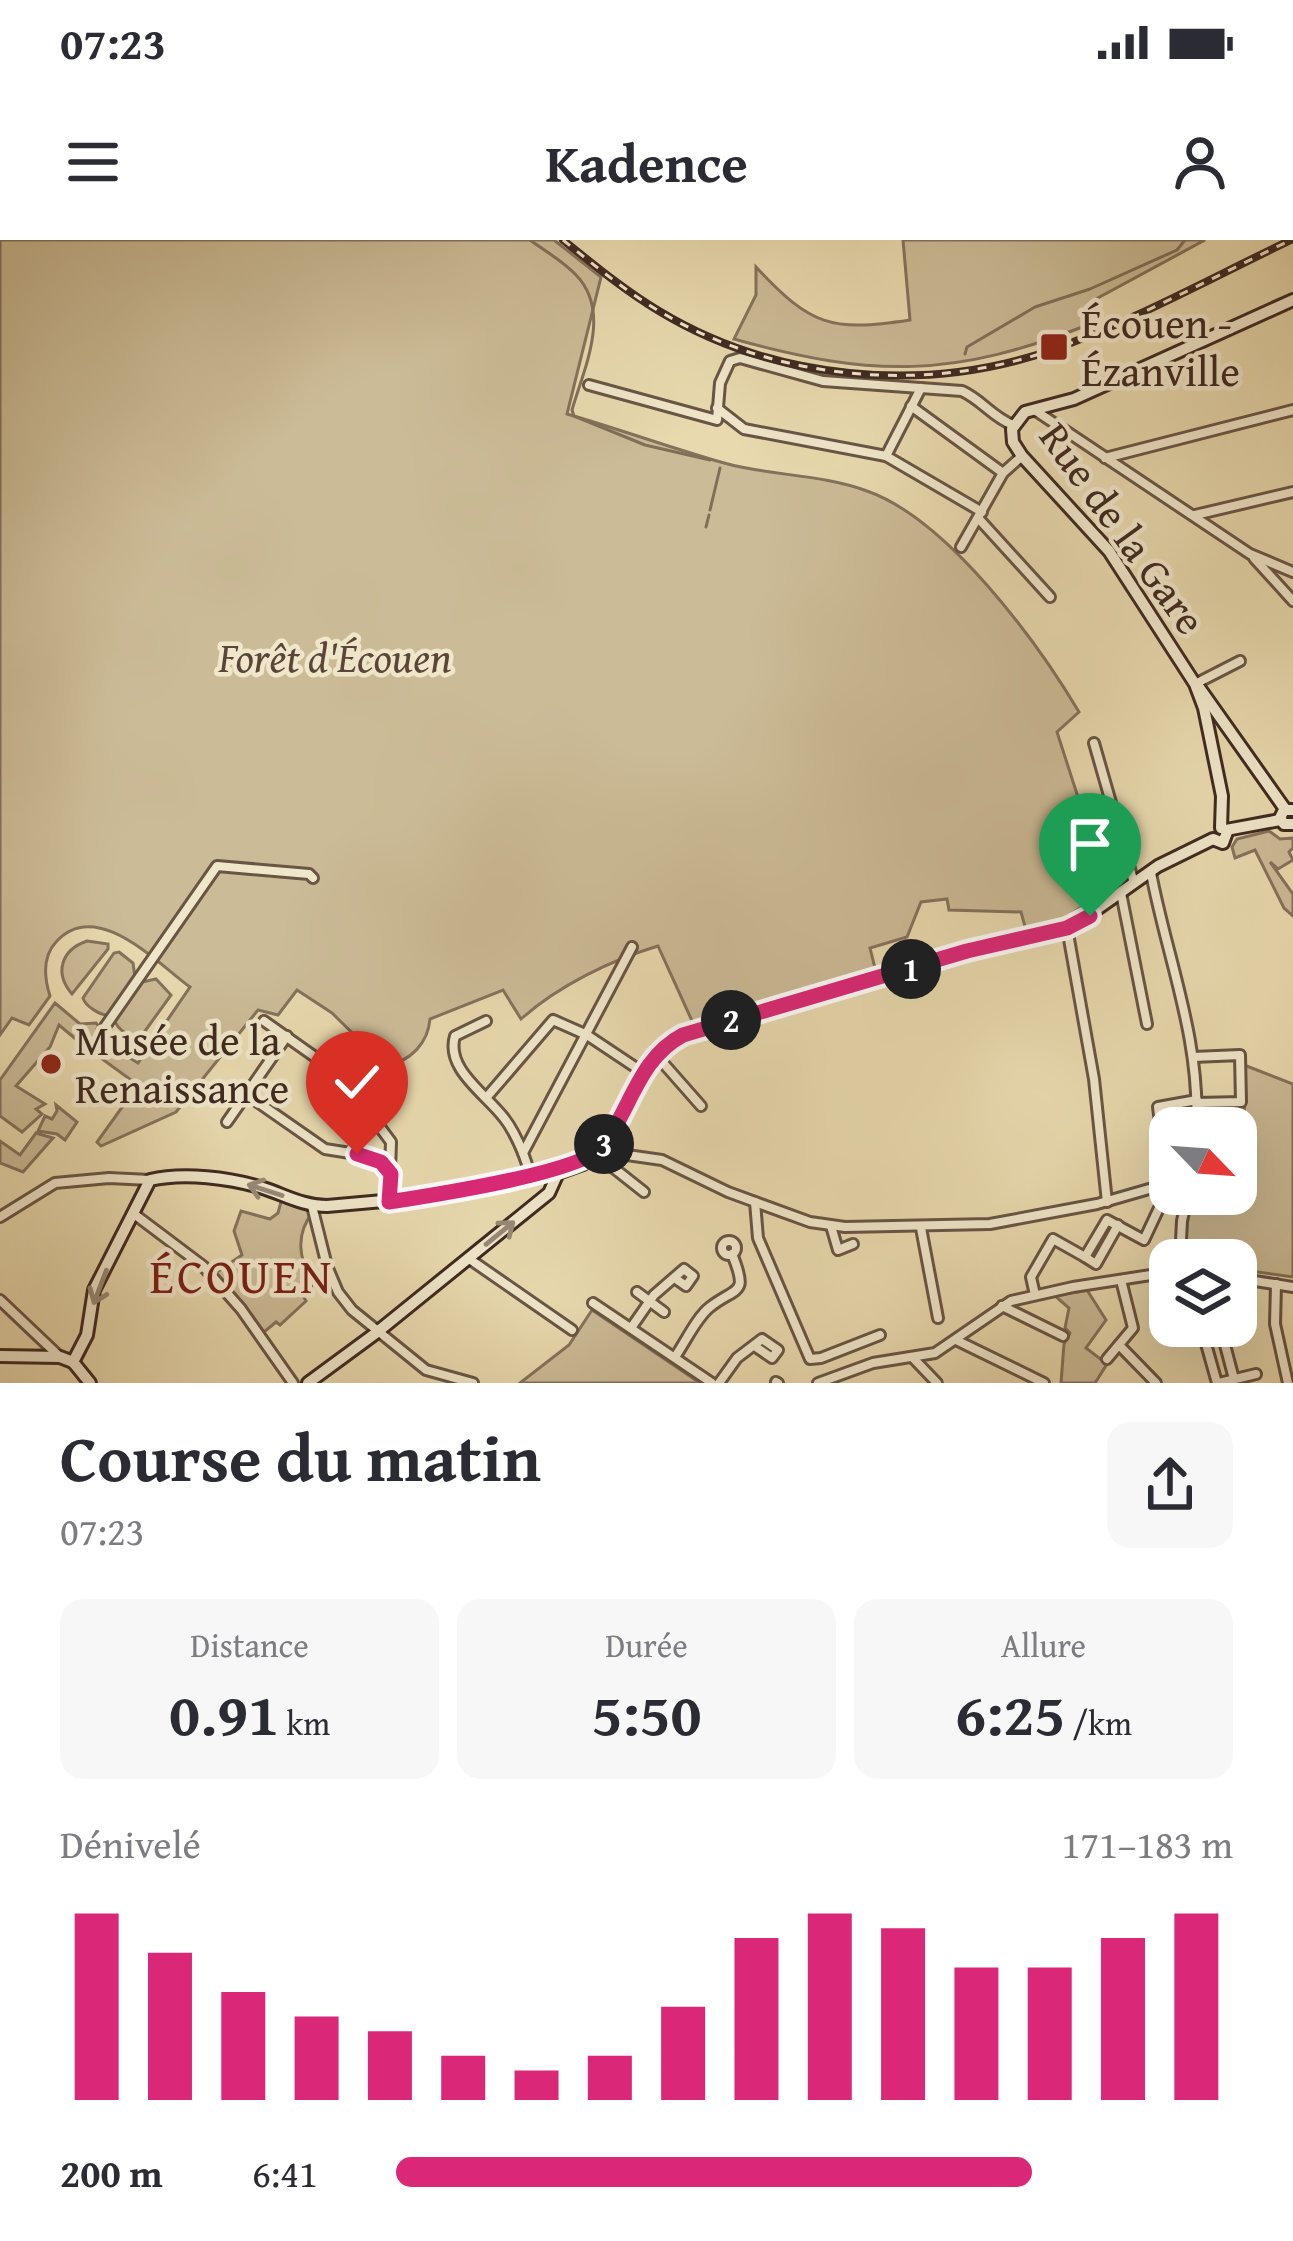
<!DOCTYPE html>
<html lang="fr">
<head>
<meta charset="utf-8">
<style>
  :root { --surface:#fff; --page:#f7f7f7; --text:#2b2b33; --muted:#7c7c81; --accent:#db2777 }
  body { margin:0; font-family:"Gentium Book Plus",serif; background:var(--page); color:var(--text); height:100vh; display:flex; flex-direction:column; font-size:45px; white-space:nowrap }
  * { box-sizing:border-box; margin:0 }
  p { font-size:39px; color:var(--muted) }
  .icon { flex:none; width:66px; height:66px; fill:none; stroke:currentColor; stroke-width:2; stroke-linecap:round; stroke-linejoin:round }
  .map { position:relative; height:1143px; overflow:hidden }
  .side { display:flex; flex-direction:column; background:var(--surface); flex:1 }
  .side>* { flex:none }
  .needle { width:78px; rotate:115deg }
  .tools { position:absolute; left:1149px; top:867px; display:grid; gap:24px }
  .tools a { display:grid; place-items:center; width:108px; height:108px; border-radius:24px; background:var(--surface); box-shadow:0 12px 48px #0002; font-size:60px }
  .pin { position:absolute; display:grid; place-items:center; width:102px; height:102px; color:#fff; margin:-123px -51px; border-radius:50% 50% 50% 0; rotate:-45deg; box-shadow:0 0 12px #0007 }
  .pin .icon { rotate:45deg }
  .km { position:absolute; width:60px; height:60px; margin:-30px; border-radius:50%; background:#222; color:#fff; font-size:33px; line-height:60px; text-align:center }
  .round { display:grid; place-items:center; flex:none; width:126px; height:126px; border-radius:24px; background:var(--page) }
  .summary { display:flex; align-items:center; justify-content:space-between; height:204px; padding:0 60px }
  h1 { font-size:66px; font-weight:700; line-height:90px }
  .metrics { display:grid; grid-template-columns:repeat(3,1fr); gap:18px; height:204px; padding:12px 60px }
  .metrics div { display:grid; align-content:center; border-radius:24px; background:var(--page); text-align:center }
  .metrics b { font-size:60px; font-weight:700 }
  .metrics small { font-size:33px; font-weight:400 }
  .metrics p { font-size:33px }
  .chart { height:336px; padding:24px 60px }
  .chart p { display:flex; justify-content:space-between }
  .chart svg { width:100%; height:216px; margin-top:12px; stroke:var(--accent); stroke-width:6 }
  ul { padding:0 60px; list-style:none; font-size:39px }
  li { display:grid; grid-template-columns:192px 144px 1fr; align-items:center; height:90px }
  li i { height:30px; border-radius:15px; background:var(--accent) }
  .status { display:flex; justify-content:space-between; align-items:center; height:84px; padding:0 60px; background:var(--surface); direction:ltr }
  .status svg { height:33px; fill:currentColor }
  header { display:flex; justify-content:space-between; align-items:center; height:156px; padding:0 60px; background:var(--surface); font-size:54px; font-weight:700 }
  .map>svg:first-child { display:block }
  .green { fill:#cbbb96; stroke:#84725b; stroke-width:3 }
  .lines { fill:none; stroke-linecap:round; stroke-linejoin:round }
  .stream { stroke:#816f58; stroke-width:3 }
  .street-casing { stroke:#685544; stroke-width:14 }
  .secondary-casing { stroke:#3e2920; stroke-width:16 }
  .street { stroke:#f0e6ca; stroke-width:8 }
  .secondary { stroke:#f0e6ca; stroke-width:10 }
  .rail-casing { stroke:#3e2920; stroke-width:8 }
  .rail { stroke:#f0e6ca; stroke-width:3; stroke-dasharray:9; stroke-linecap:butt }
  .oneway { stroke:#978875 }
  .route-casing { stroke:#fff; stroke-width:24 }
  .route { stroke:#db2777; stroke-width:15 }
  .poi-dot { fill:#8f2418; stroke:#f0e6ca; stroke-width:4.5 }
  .labels { text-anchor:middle; stroke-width:9; stroke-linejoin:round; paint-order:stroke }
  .poi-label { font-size:42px; fill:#3e2920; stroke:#f0e6ca; text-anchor:start }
  .street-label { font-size:42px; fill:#3e2920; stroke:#f0e6ca }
  .park-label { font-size:42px; font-style:italic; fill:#5a4638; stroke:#f0e6ca }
  .quarter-label { font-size:48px; letter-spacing:3px; fill:#7a1f14; stroke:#f0e6ca }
</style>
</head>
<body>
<div class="status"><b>07:23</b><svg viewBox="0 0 49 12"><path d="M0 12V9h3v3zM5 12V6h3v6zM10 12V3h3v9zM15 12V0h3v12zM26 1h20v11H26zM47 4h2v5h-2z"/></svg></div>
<header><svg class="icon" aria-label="menu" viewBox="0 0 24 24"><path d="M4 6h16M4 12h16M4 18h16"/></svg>Kadence<svg class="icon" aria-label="person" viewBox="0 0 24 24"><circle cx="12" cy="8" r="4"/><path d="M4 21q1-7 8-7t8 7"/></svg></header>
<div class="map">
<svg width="1293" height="1143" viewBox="0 0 1293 1143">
  <rect width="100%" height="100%" fill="#e8d9ae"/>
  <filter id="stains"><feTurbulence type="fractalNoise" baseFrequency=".00167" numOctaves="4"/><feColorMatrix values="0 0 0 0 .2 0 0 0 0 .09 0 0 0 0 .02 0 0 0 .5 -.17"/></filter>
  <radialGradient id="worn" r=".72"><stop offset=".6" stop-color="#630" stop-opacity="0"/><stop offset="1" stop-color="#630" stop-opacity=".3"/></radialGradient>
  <g class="green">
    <path d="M0,0H554L601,37L567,174C619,189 671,208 724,223C770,236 822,234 867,251C947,279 1036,400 1079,472L1057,492L1104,638L1095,649L1094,659L1063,679L1026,690L1021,672L949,670L947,659L921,662L907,697L870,708L877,736L693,783L658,706C611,720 558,746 521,779L503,750L430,779C428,803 411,821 386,826L332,773L297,750L278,775L258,770L176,872L101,906L97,902L138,845L94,813L103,807L96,803L107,791L115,799L117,810L138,823L190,747C157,723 96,657 56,702C42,717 44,737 50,756L29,785L12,778L0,795Z"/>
    <path d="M903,0H1205L1096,59L1090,84C954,138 873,138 734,99L756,55V27C811,86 831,92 910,80Z"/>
    <polygon points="1269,591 1280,599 1293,598 1293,608 1289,612 1293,620 1278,629 1270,622 1293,654 1293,676 1284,668 1255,610 1235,618 1232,607 1237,599"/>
    <path d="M87,701L108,704V709L72,754C54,733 61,710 87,701Z"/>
    <path d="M119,712L133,723L135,737L109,775C101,776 85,766 83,758L114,713Z"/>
    <path d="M156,739L171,755L140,798C132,799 117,789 115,781L142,742Z"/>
    <polygon points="55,763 80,784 96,783 101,790 94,801 86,798 84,806 59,785 50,807 16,846 45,864 36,869 42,874 22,892 0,876 0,840"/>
    <polygon points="1244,825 1293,844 1293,1037 1236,1029 1236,1020 1194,1020 1185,1010 1186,983 1193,957 1245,957"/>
    <polygon points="56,865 77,882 65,900 57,894 38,891 45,876 52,879 57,871"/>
    <polygon points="36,893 53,898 23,932 0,923 0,901 20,915"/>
    <path d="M282,958L306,964L313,972C295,994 298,1022 315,1042L303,1056L306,1061L280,1085L276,1082L263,1093L214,1034L242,1015L234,991L241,971L270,979L278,973Z"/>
    <polygon points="1087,1050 1106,1080 1086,1108 1107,1124 1095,1143 1061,1143 1064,1104 1070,1093 1065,1088 1069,1068 1055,1056"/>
    <polygon points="592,1070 700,1143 520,1143 569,1105"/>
  </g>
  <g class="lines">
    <g class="stream">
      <path d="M530,0C545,11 563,21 576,35C612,72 584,128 572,170L574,176L645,205L710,220"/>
      <polyline points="965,114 967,107 1035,67 1090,49 1177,10 1185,0"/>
      <polyline points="710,270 720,228"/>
      <polyline points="706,287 709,275"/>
    </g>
    <defs>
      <g id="street">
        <path d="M589,145L717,180L720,143L730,121L740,118L823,141L962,151C982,160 992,177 1013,185"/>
        <polyline points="911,166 1003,233"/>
        <polyline points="717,168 744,189 886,216 982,272"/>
        <polyline points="1036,171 1250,314 1293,332"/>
        <polyline points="886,216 921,148"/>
        <polyline points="1105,218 1293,170"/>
        <polyline points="1195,275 1293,252"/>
        <polyline points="979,279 1050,357"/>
        <polyline points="961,307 1003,233 1022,216"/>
        <polyline points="1254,318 1293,361"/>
        <polyline points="1195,444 1240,421"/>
        <polyline points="1094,503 1134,643"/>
        <path d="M1151,633C1167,718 1201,800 1196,888"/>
        <polyline points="1121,653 1147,784"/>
        <polyline points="1067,688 1094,839 1107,962"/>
        <polyline points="264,781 342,836 391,902 389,960"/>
        <path d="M486,781L455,796C445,829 486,854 504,878C512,888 518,901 523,913"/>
        <polyline points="102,791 217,626 309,634 313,638"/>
        <polyline points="657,816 701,866"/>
        <polyline points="1193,817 1240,815 1241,862 1197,863"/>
        <polyline points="246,854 325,909 369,916 390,933"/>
        <polyline points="486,858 553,780 587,795 644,833"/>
        <polyline points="227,882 287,796"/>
        <polyline points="599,911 662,920 728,952 810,982 845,987 990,984 1097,964 1170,943"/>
        <polyline points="596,914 644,952"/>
        <polyline points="530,933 523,913 632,707"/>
        <polyline points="755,962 758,998 810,1119 821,1118 880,1095"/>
        <polyline points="312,966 327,1026 338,1052 352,1070 426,1130 473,1143"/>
        <polyline points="134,974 203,1026 241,1069 293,1143"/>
        <polyline points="0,977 55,943 109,938 150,940"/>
        <polyline points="831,986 838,1010 853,1004"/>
        <polyline points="921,988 938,1078"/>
        <circle cx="729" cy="1008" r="7"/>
        <polyline points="1085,1017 1096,1024 1118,985"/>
        <polyline points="468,1018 572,1090"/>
        <polyline points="1180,1020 1182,981 1188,954"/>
        <polyline points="1236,1038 1293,1047"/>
        <polyline points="1276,1044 1275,1084 1288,1143"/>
        <polyline points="637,1052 664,1072"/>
        <polyline points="1035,1055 1031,1037 1053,999 1085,1017 1107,980 1144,1000 1168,949 1158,867 1197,860"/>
        <polyline points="0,1060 60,1117"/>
        <polyline points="593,1063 712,1143"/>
        <polyline points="1002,1066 1063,1096"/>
        <polyline points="1164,1068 1170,1067"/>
        <polyline points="1201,1086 1217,1143"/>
        <polyline points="1220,1086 1234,1139"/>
        <polyline points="631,1088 654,1055 684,1029 693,1036 686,1046 676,1039"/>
        <polyline points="958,1101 1044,1143"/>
        <polyline points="1119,1105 1156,1143"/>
        <path d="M675,1117C685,1103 696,1078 710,1067C737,1046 749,1056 732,1014"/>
        <polyline points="914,1119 937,1143"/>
        <polyline points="1107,1119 1133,1088 1121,1040"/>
        <polyline points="776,1142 778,1143"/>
        <polyline points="719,1143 737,1118 762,1099 778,1110 772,1118 756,1107"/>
        <polyline points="818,1143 873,1123 935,1113 1011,1061 1073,1047 1170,1032"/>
        <polyline points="1219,1143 1256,1134"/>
      </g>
      <g id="secondary">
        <polyline points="1198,446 1285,569"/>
        <polyline points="1293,570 1284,570 1280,578 1284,584 1293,584"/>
        <polyline points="1221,588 1222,556 1204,468 1195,444 1109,311 1022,216 1013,202 1012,189 1025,172 1074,159 1293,60"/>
        <polyline points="1226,590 1280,580"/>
        <polyline points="0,1116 60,1117 73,1122"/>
        <path d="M73,1122L87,1095L94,1050L150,940C184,932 230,938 263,948C285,955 303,966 327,966L417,958L562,925"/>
        <polyline points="73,1122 90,1143"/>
        <polyline points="308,1143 376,1093 549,953 558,933 583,924 599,911 651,821 684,795 966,711 1073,686 1158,626 1213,599 1223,603 1227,592"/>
      </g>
    </defs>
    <use href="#street" class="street-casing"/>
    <use href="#secondary" class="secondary-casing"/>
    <use href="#street" class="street"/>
    <use href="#secondary" class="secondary"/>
    <defs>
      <path id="rail" d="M563,0C594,25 624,50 659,71C773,140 922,154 1049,111C1132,82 1211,38 1291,0"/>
    </defs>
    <use href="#rail" class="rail-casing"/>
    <use href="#rail" class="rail"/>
  </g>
  <defs><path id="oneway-shaft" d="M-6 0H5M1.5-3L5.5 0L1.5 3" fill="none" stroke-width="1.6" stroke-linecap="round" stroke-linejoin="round" transform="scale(3)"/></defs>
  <g class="oneway">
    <use href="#oneway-shaft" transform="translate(265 950) rotate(-162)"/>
    <use href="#oneway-shaft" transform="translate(500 993) rotate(-39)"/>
    <use href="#oneway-shaft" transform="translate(100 1047) rotate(111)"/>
  </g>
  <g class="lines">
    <defs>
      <path id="route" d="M357,914L381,922L391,934L389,962C427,956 582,933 603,906C631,868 639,818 683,795L967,711L1067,688L1090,676"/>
    </defs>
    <use href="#route" class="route-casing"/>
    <use href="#route" class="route"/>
  </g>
  <g class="poi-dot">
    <rect x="1039" y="92" width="30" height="30" rx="6"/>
    <circle cx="51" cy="824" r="12"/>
  </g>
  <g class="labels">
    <g class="poi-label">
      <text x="1081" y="98">Écouen -<tspan x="1081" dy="48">Ézanville</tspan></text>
      <text x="75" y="815">Musée de la<tspan x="75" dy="48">Renaissance</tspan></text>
    </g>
    <g class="street-label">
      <text transform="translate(1123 288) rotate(54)" y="15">Rue de la Gare</text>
    </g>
    <g class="park-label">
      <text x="335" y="432">Forêt d'Écouen</text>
    </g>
    <g class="quarter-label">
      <text x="242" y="1053">ÉCOUEN</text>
    </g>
  </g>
  <rect width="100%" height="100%" filter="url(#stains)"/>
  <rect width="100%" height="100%" fill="url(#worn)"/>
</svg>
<div class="tools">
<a><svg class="needle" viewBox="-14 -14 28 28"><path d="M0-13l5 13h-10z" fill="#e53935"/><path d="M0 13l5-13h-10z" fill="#7c7c81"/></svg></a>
<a><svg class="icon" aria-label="layers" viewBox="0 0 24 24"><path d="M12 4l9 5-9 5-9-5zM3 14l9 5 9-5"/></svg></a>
</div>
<div class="pin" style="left:1090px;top:676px;background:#1e9e55"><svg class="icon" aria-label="arrive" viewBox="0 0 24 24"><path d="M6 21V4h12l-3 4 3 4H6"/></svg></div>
<div class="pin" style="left:357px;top:914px;background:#d93025"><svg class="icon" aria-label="check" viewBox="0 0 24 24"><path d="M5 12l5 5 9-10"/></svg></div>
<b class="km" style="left:911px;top:729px">1</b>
<b class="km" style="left:731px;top:780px">2</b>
<b class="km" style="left:604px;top:904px">3</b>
</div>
<section class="side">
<div class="summary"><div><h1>Course du matin</h1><p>07:23</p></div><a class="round"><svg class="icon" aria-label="share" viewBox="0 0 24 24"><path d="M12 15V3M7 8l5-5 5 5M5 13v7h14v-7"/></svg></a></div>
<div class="metrics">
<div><p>Distance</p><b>0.91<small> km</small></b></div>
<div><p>Durée</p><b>5:50</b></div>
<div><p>Allure</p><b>6:25<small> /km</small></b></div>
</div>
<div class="chart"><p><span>Dénivelé</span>171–183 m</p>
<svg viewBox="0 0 160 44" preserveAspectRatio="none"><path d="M5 44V6M15 44V14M25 44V22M35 44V27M45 44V30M55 44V35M65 44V38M75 44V35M85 44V25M95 44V11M105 44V6M115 44V9M125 44V17M135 44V17M145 44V11M155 44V6"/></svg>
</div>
<ul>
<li><b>200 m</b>6:41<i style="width:76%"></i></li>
</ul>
</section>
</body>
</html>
